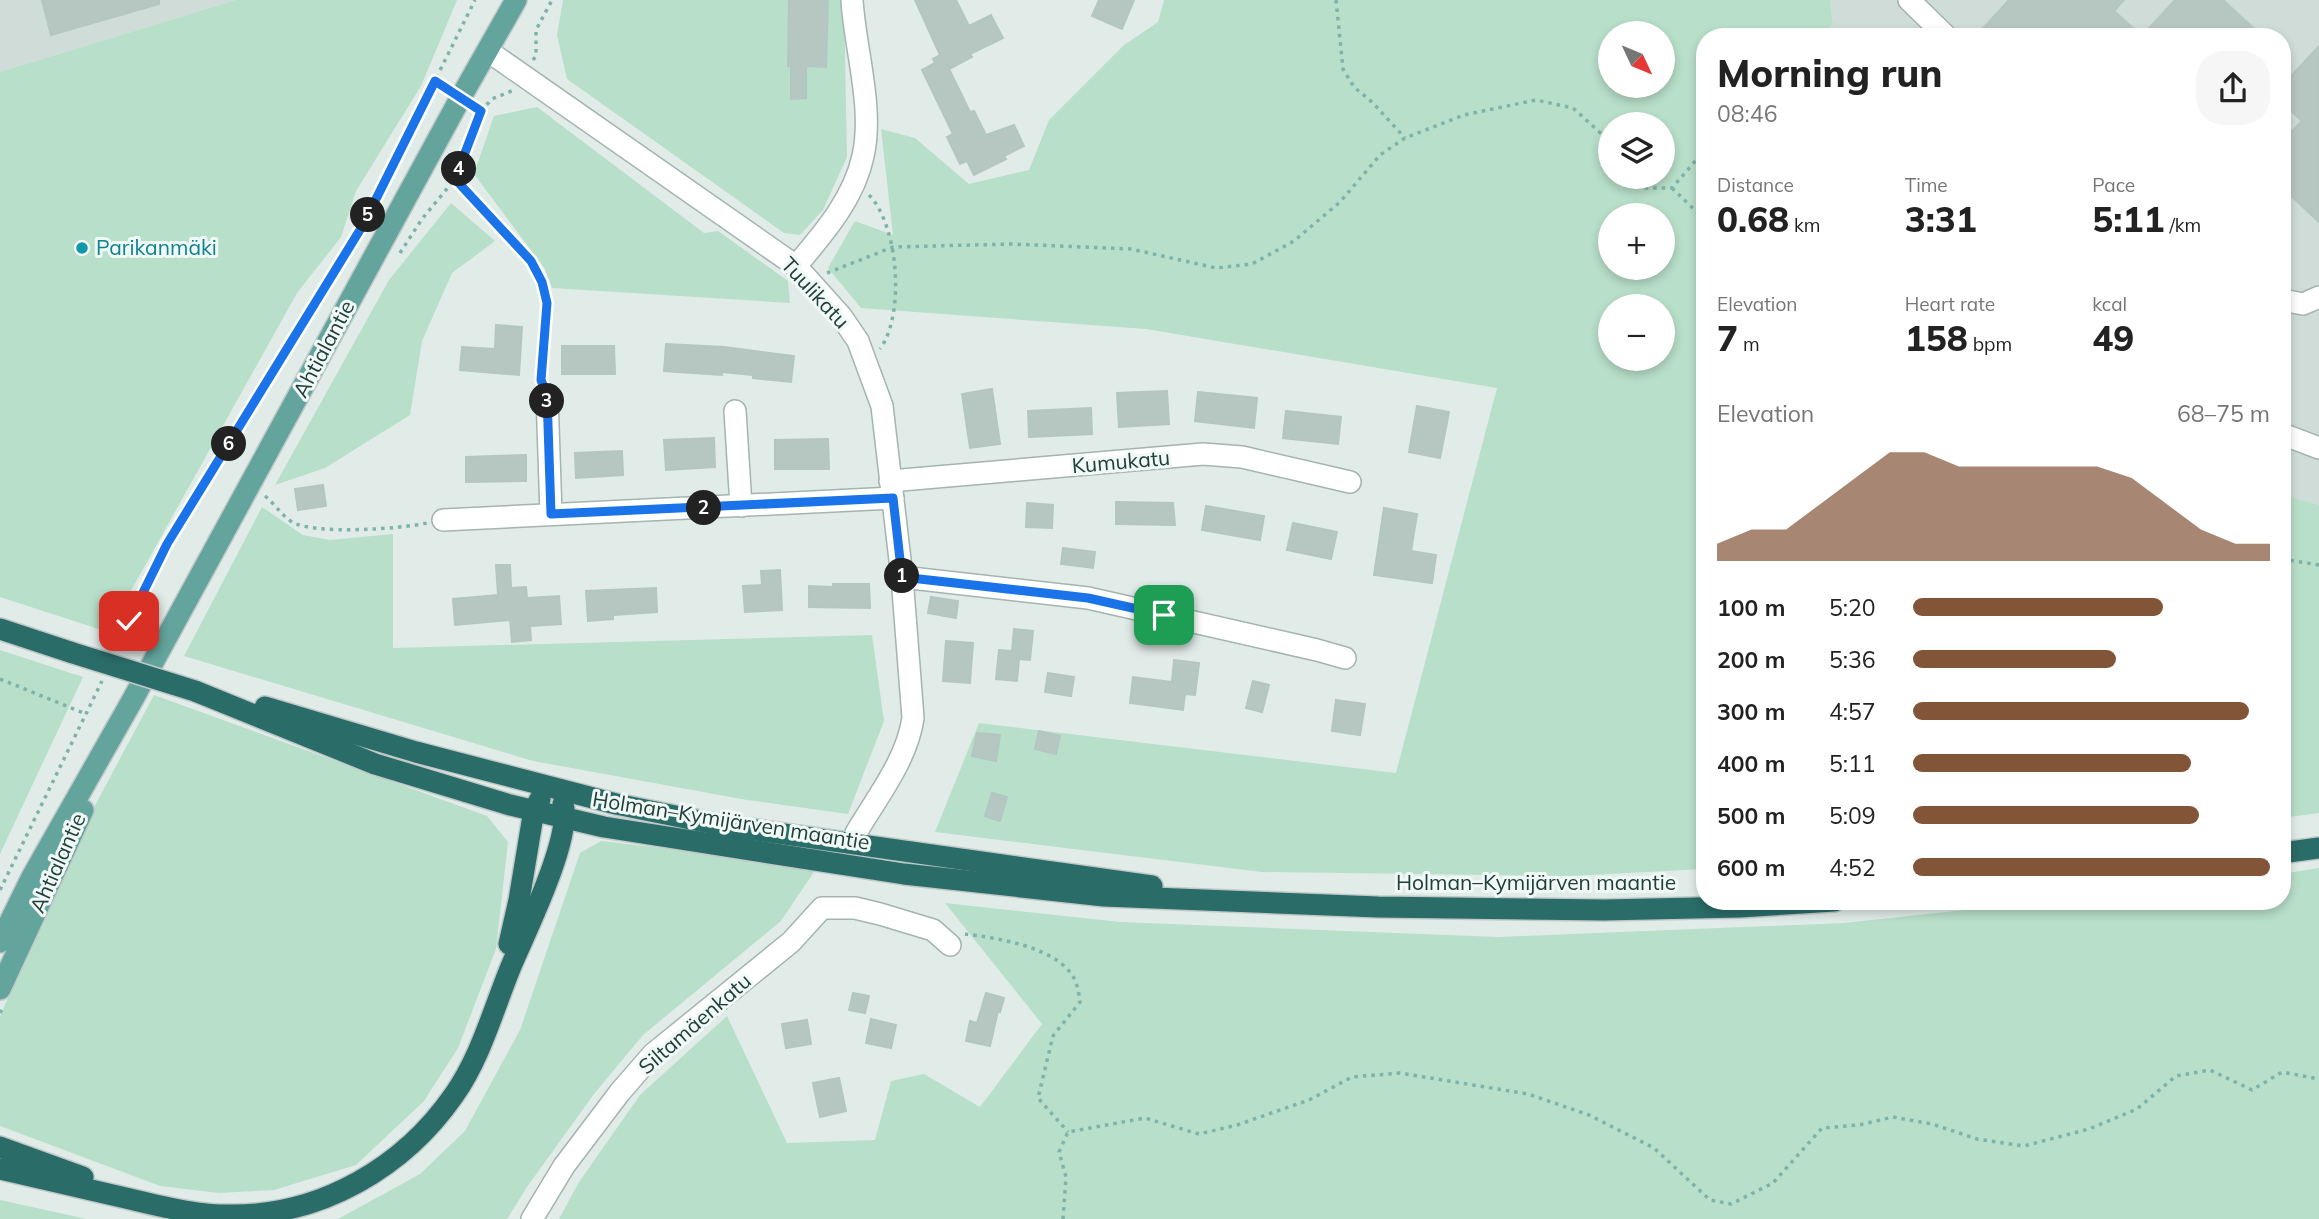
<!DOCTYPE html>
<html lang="en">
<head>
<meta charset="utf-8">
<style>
  :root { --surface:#fff; --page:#f6f6f6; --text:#222; --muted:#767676; --accent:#835538 }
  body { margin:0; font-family:Mulish,sans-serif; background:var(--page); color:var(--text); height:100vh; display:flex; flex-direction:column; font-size:26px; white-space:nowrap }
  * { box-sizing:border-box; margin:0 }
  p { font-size:23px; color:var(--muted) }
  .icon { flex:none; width:38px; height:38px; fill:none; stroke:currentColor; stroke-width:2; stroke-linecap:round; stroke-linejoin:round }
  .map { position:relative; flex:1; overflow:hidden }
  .panel { position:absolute; left:1696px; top:28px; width:595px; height:882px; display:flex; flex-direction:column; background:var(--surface); border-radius:28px; box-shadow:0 4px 10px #0003 }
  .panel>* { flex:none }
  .needle { width:46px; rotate:134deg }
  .tools { position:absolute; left:1598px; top:21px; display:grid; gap:14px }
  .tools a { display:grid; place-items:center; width:77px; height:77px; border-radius:50%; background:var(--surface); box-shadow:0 4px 10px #0003; font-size:35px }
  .pin { position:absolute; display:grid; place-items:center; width:60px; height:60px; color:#fff; margin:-30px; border-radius:14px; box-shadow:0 4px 10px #0006 }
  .km { position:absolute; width:35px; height:35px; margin:-18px; border-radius:50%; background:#222; color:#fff; font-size:19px; line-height:35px; text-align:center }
  .round { display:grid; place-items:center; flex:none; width:74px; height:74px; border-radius:28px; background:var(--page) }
  .headline { display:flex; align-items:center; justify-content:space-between; height:119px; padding:0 21px }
  h1 { font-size:38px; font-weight:800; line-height:52px }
  .stats { display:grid; grid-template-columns:repeat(3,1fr); gap:10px; height:119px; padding:7px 21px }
  .stats div { display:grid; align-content:center }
  .stats b { font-size:35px; font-weight:800 }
  .stats small { font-size:19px; font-weight:400 }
  .stats p { font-size:19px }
  .chart { height:196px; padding:14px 21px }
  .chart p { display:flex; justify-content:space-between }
  .chart svg { width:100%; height:126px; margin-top:7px; fill:var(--accent); opacity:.7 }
  ul { padding:0 21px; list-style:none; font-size:23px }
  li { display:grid; grid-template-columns:112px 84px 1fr; align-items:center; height:52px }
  li i { height:18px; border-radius:9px; background:var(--accent) }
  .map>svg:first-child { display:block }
  .built { fill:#cfdcd8 }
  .green { fill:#b8dfc9; fill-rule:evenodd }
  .building { fill:#b6c7c2; stroke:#b3c6c1; stroke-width:2 }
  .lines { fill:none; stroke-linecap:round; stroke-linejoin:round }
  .minor-casing { stroke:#a3b4b1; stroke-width:24 }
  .major-casing { stroke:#c1c9c8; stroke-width:24 }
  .highway-casing { stroke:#c1c9c8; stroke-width:24 }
  .path { stroke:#7fb2a9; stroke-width:3.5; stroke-dasharray:3.5 5; stroke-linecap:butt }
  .minor { stroke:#fff; stroke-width:21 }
  .major { stroke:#63a49d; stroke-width:21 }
  .highway { stroke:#2a6c68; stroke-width:21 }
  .highway-bridge-casing { stroke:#c1c9c8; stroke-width:24; stroke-linecap:butt }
  .highway-bridge { stroke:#2a6c68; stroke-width:21 }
  .route-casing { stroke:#fff; stroke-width:14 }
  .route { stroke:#1a73e8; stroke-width:9 }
  .culture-dot { fill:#0f9aa8; stroke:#f1f9f6; stroke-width:2.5 }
  .labels { text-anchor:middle; stroke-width:6; stroke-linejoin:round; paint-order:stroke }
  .culture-label { font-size:21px; fill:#0d838f; stroke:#f1f9f6; text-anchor:start }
  .street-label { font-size:21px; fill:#203e3a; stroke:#f1f9f6 }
</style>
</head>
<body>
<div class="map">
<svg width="2319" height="1219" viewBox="0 0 2319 1219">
  <rect width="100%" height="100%" fill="#e1ece9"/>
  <g class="built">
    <polygon points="0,0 236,0 0,72"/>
    <polygon points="1830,0 2319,0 2319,505 2282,495 2282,37 1820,37 1833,24"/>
  </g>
  <g class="green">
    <polygon points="236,0 457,0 421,86 356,191 341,237 297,293 108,632 0,597 0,72"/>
    <polygon points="563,0 844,0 847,157 823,210 800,235 784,233 567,79 557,35"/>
    <path d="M1164,0H1830L1833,24L1820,37H1704V869L1570,876L1262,872L935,832L979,723L1396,773L1497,388L1146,329L861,308L828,268L855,221L893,235L881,129L915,138L969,184L1029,170L1049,120L1124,45L1158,22ZM1610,33H1662V86H1610ZM1610,124H1662V177H1610ZM1610,215H1662V268H1610ZM1610,306H1662V359H1610Z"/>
    <polygon points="537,107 704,233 718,231 788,281 790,303 552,288 545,269 474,174 494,116"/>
    <polygon points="451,203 495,241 452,273 422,341 410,415 325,468 275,485 389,280"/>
    <polygon points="2282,495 2319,505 2319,813 2282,818"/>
    <polygon points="262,507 303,535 330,540 393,534 393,648 872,635 884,721 848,814 747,800 533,761 184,656"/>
    <polygon points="0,650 83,677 0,854"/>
    <polygon points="154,695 487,816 508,842 496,949 458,1048 424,1101 356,1165 274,1190 219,1193 160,1186 0,1126 0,1016 92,811"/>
    <polygon points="601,841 818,866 781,921 643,1035 594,1094 527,1187 507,1219 338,1219 420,1174 465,1131 520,1030 580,853"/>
    <polygon points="2319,868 2319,1219 559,1219 579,1182 640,1095 727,1016 787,1143 875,1140 891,1081 924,1074 980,1107 1042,1024 945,903 1120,922 1498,937 1844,923 2047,901 2282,901 2282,874"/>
    <polygon points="0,1200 87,1219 0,1219"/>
  </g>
  <g class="building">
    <polygon points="42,0 159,0 159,4 51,35"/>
    <polygon points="789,0 828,0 826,67 806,66 806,98 791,99 791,66 788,66"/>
    <polygon points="915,0 956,0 969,26 991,15 1003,38 970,54 972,57 949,69 970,112 974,111 986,135 1014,125 1024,146 1004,156 1006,159 974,175 967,161 960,164 947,137 953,134 922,70 935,63 933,59 940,55"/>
    <polygon points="1099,0 1134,0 1122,29 1092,16"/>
    <polygon points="2009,0 2124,0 2114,11 2142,36 2175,0 2223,0 2263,37 1975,37"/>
    <polygon points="2319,46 2319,222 2282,187 2282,142 2302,121 2282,102 2282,86"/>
    <polygon points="496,325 522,327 519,375 460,370 462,347 495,349"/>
    <polygon points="666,344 724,347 794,356 791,382 753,378 753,375 722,372 722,375 664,371"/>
    <polygon points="562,346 614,346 615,374 562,374"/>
    <polygon points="992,389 1000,444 970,448 962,394"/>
    <polygon points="1167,391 1169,424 1119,427 1117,393"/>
    <polygon points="1198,392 1257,398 1254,428 1195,421"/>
    <polygon points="1417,406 1449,412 1440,458 1409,452"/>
    <polygon points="1091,408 1092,434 1029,437 1028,411"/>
    <polygon points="1286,411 1341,417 1338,444 1283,438"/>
    <polygon points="714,438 715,467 666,470 664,440"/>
    <polygon points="828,439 829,469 775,469 775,440"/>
    <polygon points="622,451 623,475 576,478 575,453"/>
    <polygon points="526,455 526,481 466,482 466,457"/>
    <polygon points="323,485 326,506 298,510 295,489"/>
    <polygon points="1116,502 1173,503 1175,525 1116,524"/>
    <polygon points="1027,503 1053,505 1052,528 1026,527"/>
    <polygon points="1206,506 1264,516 1260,540 1202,530"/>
    <polygon points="1384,508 1417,514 1411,551 1436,555 1432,583 1374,575"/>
    <polygon points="1293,523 1337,532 1331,559 1287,550"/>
    <polygon points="1063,548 1095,552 1093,568 1061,564"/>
    <polygon points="496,565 510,565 511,588 526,587 527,598 559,596 561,624 530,626 531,640 512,642 510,620 455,625 453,599 498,595"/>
    <polygon points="780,570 782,610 745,612 743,586 762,585 761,571"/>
    <polygon points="833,584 869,584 870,608 809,607 809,586 833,587"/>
    <polygon points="656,588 657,612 613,615 613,619 588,621 586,591"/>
    <polygon points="931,597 958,601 956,618 928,613"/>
    <polygon points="1014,629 1033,631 1030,660 1019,659 1017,681 996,679 999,650 1012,651"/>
    <polygon points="946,641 973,643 970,683 943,681"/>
    <polygon points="1174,660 1199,663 1195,695 1185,694 1183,710 1130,703 1133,677 1172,682"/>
    <polygon points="1048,673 1074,677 1071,696 1045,692"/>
    <polygon points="1253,681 1269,685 1262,712 1246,708"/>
    <polygon points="1336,700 1365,704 1360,735 1332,731"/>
    <polygon points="1039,731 1060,736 1056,754 1035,749"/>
    <polygon points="977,733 1000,735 996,761 972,756"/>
    <polygon points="992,793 1007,797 1000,821 985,816"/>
    <polygon points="853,993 869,996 865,1013 849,1010"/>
    <polygon points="986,993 1004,998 1000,1012 998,1011 990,1046 966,1041 970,1021 977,1023"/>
    <polygon points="871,1019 896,1025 891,1048 866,1043"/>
    <polygon points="807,1020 811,1044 786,1048 782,1024"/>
    <polygon points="839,1078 846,1111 820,1117 813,1083"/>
  </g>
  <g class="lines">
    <defs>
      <g id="minor">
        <polyline points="1909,0 1947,37"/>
        <path d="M488,51L796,266L841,316L858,341L882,406L902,577L913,718C907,760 877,797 856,833"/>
        <path d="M796,266C823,234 854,199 863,156C874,108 855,49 852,0"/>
        <polyline points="2282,300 2303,304 2319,297"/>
        <polyline points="547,395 551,514"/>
        <polyline points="735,411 741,506"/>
        <polyline points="2282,434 2319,448"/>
        <polyline points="890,481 1203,454 1242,457 1350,482"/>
        <polyline points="443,520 893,498"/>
        <polyline points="902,577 1088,598 1317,650 1345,658"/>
        <polyline points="532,1219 564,1166 620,1092 653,1054 791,942 822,908 855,908 880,914 933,930 950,945"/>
      </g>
      <g id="major">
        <polyline points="0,942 32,877 133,699 461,97 516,0"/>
        <polyline points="0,989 83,810"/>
      </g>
      <g id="highway">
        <polyline points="0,629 73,653"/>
        <polyline points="195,691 375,764 510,805 604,827 904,874 1104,896 1378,907 1604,910 1740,907 1834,901"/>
        <polyline points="265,707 416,752 616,804 720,825 1152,886"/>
        <polyline points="2282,853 2319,848"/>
        <polyline points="509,944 519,900 534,810 540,799"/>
        <polyline points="0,1147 83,1177"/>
        <path d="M0,1169C43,1179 86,1189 130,1199C164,1207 199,1216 234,1215C322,1215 404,1167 454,1095C481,1057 494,1007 512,964C526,931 573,836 563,804"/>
      </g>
    </defs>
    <use href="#minor" class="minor-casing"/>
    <use href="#major" class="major-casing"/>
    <use href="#highway" class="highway-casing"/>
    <g class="path">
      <polyline points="1336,0 1343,69 1354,87 1373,103 1405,138"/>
      <polyline points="533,60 536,56 536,30 552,0"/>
      <path d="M476,107L481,111L455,179C482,220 540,250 547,302C550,325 544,353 542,377"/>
      <polyline points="481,111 492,99 514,90"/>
      <polyline points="1632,177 1644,188 1672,188 1704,151"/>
      <polyline points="1672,188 1704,219"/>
      <path d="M869,195C899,226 905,315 880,349"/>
      <polyline points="400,253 422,219 455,179"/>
      <polyline points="827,273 893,247 1012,244 1131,249 1216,268 1252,264 1294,241 1340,202 1380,155 1405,138 1464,115 1536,100 1573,108 1606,138 1610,145"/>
      <path d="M265,496C275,504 281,515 292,522C314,535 401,529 427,523"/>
      <polyline points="2282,559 2319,565"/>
      <polyline points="117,648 167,544 363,225 475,0"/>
      <polyline points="0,679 86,714"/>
      <polyline points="0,890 102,681"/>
      <path d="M965,934C997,938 1059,947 1075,980C1078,987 1079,995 1080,1002L1053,1036L1038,1098L1068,1132"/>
      <polyline points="0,1013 4,1006"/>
      <polyline points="1063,1219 1066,1177 1059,1152 1068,1132 1145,1118 1199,1134 1237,1125 1309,1100 1352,1077 1400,1073 1528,1094 1589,1115 1654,1148 1710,1200 1731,1204 1773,1183 1822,1128 1859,1125 1893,1117 1932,1124 1977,1139 2024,1146 2089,1129 2137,1109 2176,1076 2210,1070 2252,1090 2282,1072 2319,1079"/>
    </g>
    <use href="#minor" class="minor"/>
    <use href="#major" class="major"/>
    <use href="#highway" class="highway"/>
    <defs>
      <polyline id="highway-bridge" points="73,653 195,691"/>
    </defs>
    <use href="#highway-bridge" class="highway-bridge-casing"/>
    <use href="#highway-bridge" class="highway-bridge"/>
  </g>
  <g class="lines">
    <defs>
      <polyline id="route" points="129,621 167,544 363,225 435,81 481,111 455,179 531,261 542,282 547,303 541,380 547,395 551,514 893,498 902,577 1088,598 1164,615"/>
    </defs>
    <use href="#route" class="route-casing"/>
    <use href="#route" class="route"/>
  </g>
  <circle class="culture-dot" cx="82" cy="248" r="7"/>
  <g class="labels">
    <g class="culture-label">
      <text x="96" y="255">Parikanmäki</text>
    </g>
    <g class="street-label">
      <text transform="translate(815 293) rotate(47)" y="7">Tuulikatu</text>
      <text transform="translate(324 349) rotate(-62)" y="7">Ahtialantie</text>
      <text transform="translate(1121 462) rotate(-5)" y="7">Kumukatu</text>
      <text transform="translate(731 821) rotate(9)" y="7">Holman–Kymijärven maantie</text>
      <text transform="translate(58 863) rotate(-66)" y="7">Ahtialantie</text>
      <text x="1536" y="890">Holman–Kymijärven maantie</text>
      <text transform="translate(695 1024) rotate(-41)" y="7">Siltamäenkatu</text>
    </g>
  </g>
</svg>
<div class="tools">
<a><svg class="needle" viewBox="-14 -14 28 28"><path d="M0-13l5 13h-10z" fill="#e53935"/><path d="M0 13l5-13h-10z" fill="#767676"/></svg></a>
<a><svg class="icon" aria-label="layers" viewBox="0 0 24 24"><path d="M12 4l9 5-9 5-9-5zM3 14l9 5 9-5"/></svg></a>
<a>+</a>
<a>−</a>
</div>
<div class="pin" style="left:1164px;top:615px;background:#1e9e55"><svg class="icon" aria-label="arrive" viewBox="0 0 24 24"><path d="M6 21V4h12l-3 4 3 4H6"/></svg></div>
<div class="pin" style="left:129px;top:621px;background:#d93025"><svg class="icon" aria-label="check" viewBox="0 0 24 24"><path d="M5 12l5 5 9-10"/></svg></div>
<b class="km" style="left:902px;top:576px">1</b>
<b class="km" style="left:704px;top:508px">2</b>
<b class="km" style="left:547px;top:401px">3</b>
<b class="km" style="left:459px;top:169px">4</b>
<b class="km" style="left:368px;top:215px">5</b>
<b class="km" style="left:229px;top:444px">6</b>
<section class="panel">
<div class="headline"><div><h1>Morning run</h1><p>08:46</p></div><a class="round"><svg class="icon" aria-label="share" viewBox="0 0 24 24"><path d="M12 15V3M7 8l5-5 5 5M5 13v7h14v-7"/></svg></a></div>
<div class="stats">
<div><p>Distance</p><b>0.68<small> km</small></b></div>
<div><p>Time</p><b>3:31</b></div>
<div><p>Pace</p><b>5:11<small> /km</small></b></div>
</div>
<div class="stats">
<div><p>Elevation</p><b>7<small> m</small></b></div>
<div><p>Heart rate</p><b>158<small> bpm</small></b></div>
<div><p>kcal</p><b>49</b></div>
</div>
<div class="chart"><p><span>Elevation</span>68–75 m</p>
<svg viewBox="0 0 160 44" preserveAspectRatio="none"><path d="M0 44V38L10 33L20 33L30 24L40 15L50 6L60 6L70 11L80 11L90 11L100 11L110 11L120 15L130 24L140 33L150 38L160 38V44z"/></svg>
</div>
<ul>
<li><b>100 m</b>5:20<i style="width:70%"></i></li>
<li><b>200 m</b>5:36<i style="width:57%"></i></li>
<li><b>300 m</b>4:57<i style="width:94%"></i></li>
<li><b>400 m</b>5:11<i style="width:78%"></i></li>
<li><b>500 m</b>5:09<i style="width:80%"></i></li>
<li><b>600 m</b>4:52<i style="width:100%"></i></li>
</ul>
</section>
</div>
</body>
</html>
